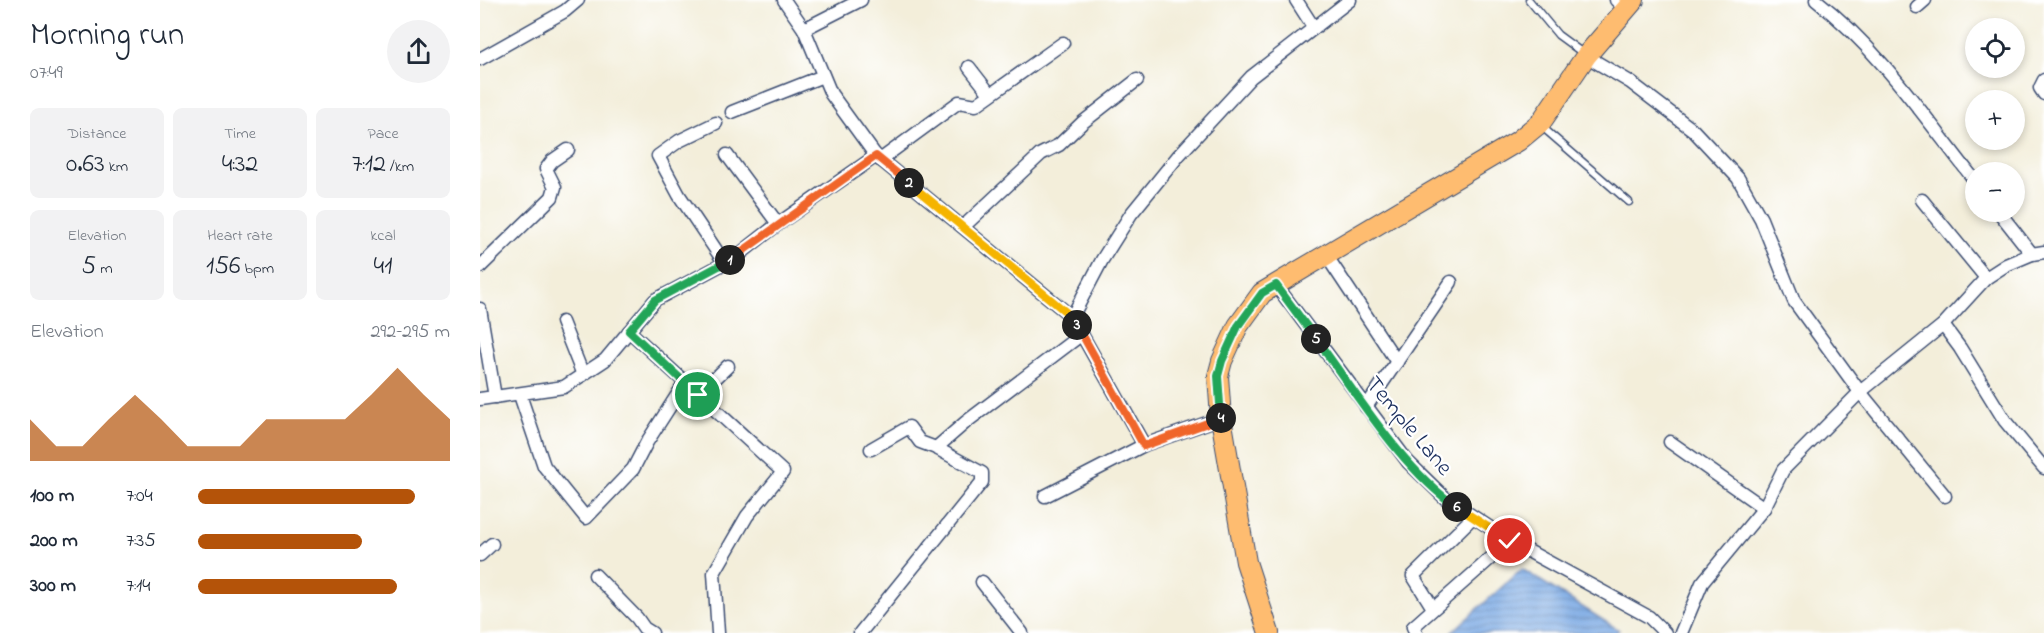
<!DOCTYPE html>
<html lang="en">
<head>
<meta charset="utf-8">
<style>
  :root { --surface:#fff; --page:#f2f2f3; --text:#1f2937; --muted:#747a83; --accent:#b45309 }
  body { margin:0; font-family:"Indie Flower",sans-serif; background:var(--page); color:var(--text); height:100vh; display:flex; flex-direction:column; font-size:22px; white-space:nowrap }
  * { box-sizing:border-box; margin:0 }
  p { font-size:20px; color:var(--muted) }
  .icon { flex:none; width:33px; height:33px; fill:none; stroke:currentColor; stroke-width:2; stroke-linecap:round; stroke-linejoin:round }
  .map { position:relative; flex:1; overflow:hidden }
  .side { display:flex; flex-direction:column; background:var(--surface); width:480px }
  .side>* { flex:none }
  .fabs { position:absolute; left:1485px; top:18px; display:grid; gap:12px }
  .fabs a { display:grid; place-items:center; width:60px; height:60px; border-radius:50%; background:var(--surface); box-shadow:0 3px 9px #0003; font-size:30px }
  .pin { position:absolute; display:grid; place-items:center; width:51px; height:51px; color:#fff; margin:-26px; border:3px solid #fff; border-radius:50%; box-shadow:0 2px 6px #0007 }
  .km { position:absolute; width:30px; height:30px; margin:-15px; border-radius:50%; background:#222; color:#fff; font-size:16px; line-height:30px; text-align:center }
  .round { display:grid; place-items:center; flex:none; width:63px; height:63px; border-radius:32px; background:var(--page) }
  .summary { display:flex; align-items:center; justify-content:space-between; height:102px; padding:0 30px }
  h1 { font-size:33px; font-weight:600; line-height:45px }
  .stats { display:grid; grid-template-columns:repeat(3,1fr); gap:9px; height:102px; padding:6px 30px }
  .stats div { display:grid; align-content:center; border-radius:9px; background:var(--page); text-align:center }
  .stats b { font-size:26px; font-weight:600 }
  .stats small { font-size:16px; font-weight:400 }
  .stats p { font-size:16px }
  .chart { height:168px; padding:12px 30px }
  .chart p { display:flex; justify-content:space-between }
  .chart svg { width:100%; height:108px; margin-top:6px; fill:var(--accent); opacity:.7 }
  ul { padding:0 30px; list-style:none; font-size:20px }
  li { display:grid; grid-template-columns:96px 72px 1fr; align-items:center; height:45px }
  li i { height:15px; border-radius:8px; background:var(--accent) }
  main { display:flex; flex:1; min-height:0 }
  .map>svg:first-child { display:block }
  .water { fill:url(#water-rules); stroke:#4a6ca0; stroke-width:1.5 }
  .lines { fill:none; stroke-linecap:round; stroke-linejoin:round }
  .lane-casing { stroke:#3b4c71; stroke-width:9 }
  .street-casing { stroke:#3b4c71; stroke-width:15 }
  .primary-casing { stroke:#3b4c71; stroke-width:22 }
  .lane { stroke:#fff; stroke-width:6 }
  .street { stroke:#fff; stroke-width:12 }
  .primary { stroke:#febc70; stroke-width:20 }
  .split-1-casing { stroke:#fff; stroke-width:12 }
  .split-2-casing { stroke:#fff; stroke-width:12 }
  .split-3-casing { stroke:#fff; stroke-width:12 }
  .split-4-casing { stroke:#fff; stroke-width:12 }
  .split-5-casing { stroke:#fff; stroke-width:12 }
  .split-6-casing { stroke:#fff; stroke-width:12 }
  .split-7-casing { stroke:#fff; stroke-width:12 }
  .split-1 { stroke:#22a559; stroke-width:8 }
  .split-2 { stroke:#f0652b; stroke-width:8 }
  .split-3 { stroke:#f5b400; stroke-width:8 }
  .split-4 { stroke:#f0652b; stroke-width:8 }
  .split-5 { stroke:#22a559; stroke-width:8 }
  .split-6 { stroke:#22a559; stroke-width:8 }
  .split-7 { stroke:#f5b400; stroke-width:8 }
  .labels { text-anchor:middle; stroke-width:4.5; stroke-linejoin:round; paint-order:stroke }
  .street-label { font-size:24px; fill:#1b2f5e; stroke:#fff }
</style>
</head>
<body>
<main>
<section class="side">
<div class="summary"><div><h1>Morning run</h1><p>07:49</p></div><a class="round"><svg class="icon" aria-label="share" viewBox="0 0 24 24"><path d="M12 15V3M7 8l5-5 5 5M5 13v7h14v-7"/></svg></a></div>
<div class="stats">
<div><p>Distance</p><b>0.63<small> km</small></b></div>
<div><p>Time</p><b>4:32</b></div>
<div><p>Pace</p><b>7:12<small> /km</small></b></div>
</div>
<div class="stats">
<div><p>Elevation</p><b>5<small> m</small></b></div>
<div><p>Heart rate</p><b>156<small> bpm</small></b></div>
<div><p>kcal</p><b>41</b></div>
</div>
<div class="chart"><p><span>Elevation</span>292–295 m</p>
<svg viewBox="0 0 160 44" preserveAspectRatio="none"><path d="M0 44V27L10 38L20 38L30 27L40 17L50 27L60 38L70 38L80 38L90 27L100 27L110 27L120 27L130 17L140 6L150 17L160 27V44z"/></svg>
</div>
<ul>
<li><b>100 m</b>7:04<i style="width:86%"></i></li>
<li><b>200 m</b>7:35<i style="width:65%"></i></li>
<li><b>300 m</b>7:14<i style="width:79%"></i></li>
</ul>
</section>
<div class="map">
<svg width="1564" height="633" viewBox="0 0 1564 633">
  <defs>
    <pattern id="water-rules" width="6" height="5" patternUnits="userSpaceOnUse" patternTransform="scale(1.5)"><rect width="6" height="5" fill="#79a8e3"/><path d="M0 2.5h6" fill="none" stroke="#6289bb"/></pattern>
  </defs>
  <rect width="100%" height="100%" fill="#fff"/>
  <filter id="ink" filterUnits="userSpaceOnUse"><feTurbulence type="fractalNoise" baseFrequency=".0167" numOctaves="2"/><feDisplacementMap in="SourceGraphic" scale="12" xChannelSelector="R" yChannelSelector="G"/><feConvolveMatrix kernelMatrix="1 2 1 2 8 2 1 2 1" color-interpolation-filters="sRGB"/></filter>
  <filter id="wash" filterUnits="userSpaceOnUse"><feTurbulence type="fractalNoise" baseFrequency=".008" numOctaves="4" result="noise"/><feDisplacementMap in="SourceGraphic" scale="24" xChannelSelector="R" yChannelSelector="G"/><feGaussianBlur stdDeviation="1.35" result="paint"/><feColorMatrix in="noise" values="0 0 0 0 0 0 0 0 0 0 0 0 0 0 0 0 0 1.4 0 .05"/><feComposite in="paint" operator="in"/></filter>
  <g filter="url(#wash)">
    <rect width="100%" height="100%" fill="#f3eeda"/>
    <polygon class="water" points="1042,569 1139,630 1135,633 971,633"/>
  </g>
  <g filter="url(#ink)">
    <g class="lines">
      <defs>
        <g id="lane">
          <polyline points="1049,0 1078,35 1104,54"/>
          <polyline points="1061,126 1149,202"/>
        </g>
        <g id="street">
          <polyline points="304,0 324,29 351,94 396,156 592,317 664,445 741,418"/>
          <polyline points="816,0 834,28"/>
          <polyline points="1136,0 1147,10"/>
          <path d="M1336,0C1399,49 1446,119 1496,182"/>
          <polyline points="1437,7 1445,0"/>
          <polyline points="324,29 381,0"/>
          <polyline points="1106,56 1150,82 1213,130 1258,178 1281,219 1314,301 1380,392 1465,496"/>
          <polyline points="0,59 85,11 98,0"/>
          <polyline points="489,67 510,94"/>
          <polyline points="1564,80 1560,88 1564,94"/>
          <polyline points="252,112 343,76"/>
          <polyline points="236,123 199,141 178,156 199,195 244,262"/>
          <polyline points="247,155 298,224"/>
          <polyline points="400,160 479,102 496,105 583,43"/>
          <polyline points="1442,200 1506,278"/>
          <polyline points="1519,212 1552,254"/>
          <polyline points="483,227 561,154 579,145 602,123 657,80"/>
          <polyline points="846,255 917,362"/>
          <polyline points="0,267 72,197 75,187 66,169 72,161 88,150"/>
          <polyline points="796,285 928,462 965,498 1030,541 1169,617 1185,633"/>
          <polyline points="0,309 15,397"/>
          <polyline points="592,317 622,260 651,214 699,155 771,77 870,0"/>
          <polyline points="82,322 103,375"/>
          <polyline points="1463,325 1480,348 1525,421 1564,468"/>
          <polyline points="149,331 303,472 267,516 234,573 238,633"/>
          <polyline points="40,395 64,466 106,518 153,469 167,442 205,383"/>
          <polyline points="218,395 248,366"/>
          <polyline points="0,399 84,387 125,360 175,300 256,257 298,224 396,156"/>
          <polyline points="886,407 971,282"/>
          <polyline points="1190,442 1284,508"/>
          <polyline points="456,448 486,422 602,334"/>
          <polyline points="565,496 664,445"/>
          <polyline points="0,555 12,544"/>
          <polyline points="115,575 157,618 164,628 172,633"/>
          <polyline points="502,582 542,633"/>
          <polyline points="953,608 933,576 993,517"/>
          <polyline points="380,633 502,482 502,473 456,448 440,442 429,427 391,449"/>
          <polyline points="936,633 933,627 1030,541"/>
          <polyline points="1201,633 1222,583 1284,508 1303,470 1380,392 1463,325 1506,278 1526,265 1552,254 1564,252"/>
        </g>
        <polyline id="primary" points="789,633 766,562 741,418 738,376 742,361 758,326 782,293 1038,141 1061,122 1106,56 1154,0"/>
      </defs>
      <use href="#lane" class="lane-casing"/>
      <use href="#street" class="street-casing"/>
      <use href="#primary" class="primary-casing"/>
      <use href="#lane" class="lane"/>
      <use href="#street" class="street"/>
      <use href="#primary" class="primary"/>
    </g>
  </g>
  <g class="lines" filter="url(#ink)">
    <defs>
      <polyline id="split-1" points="218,395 149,331 175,300 250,260"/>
      <polyline id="split-2" points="250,260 396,156 429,183"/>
      <polyline id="split-3" points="429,183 592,317 597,325"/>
      <polyline id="split-4" points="597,325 664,446 741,418"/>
      <polyline id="split-5" points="741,418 738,376 742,361 758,326 782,293 796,285 836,339"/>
      <path id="split-6" d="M836,339C877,394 921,468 977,507"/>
      <polyline id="split-7" points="977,507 1030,541"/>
    </defs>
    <use href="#split-1" class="split-1-casing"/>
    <use href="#split-2" class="split-2-casing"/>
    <use href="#split-3" class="split-3-casing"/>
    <use href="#split-4" class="split-4-casing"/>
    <use href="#split-5" class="split-5-casing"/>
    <use href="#split-6" class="split-6-casing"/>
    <use href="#split-7" class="split-7-casing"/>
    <use href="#split-1" class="split-1"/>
    <use href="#split-2" class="split-2"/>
    <use href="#split-3" class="split-3"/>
    <use href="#split-4" class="split-4"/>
    <use href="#split-5" class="split-5"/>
    <use href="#split-6" class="split-6"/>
    <use href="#split-7" class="split-7"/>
  </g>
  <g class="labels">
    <g class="street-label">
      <text transform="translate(930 425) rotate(50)" y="8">Temple Lane</text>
    </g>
  </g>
</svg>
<div class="fabs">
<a><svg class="icon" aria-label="locate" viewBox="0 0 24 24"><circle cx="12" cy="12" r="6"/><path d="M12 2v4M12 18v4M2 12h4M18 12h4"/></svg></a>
<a>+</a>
<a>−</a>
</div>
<div class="pin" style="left:218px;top:395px;background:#1e9e55"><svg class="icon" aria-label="arrive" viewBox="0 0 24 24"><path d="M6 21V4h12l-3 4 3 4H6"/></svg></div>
<div class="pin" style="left:1030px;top:541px;background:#d93025"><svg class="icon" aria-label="check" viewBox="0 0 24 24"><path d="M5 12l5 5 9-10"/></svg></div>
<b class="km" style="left:250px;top:260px">1</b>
<b class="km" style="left:429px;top:183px">2</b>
<b class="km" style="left:597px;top:325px">3</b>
<b class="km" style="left:741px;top:418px">4</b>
<b class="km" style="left:836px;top:339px">5</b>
<b class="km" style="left:977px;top:507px">6</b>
</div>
</main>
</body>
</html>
